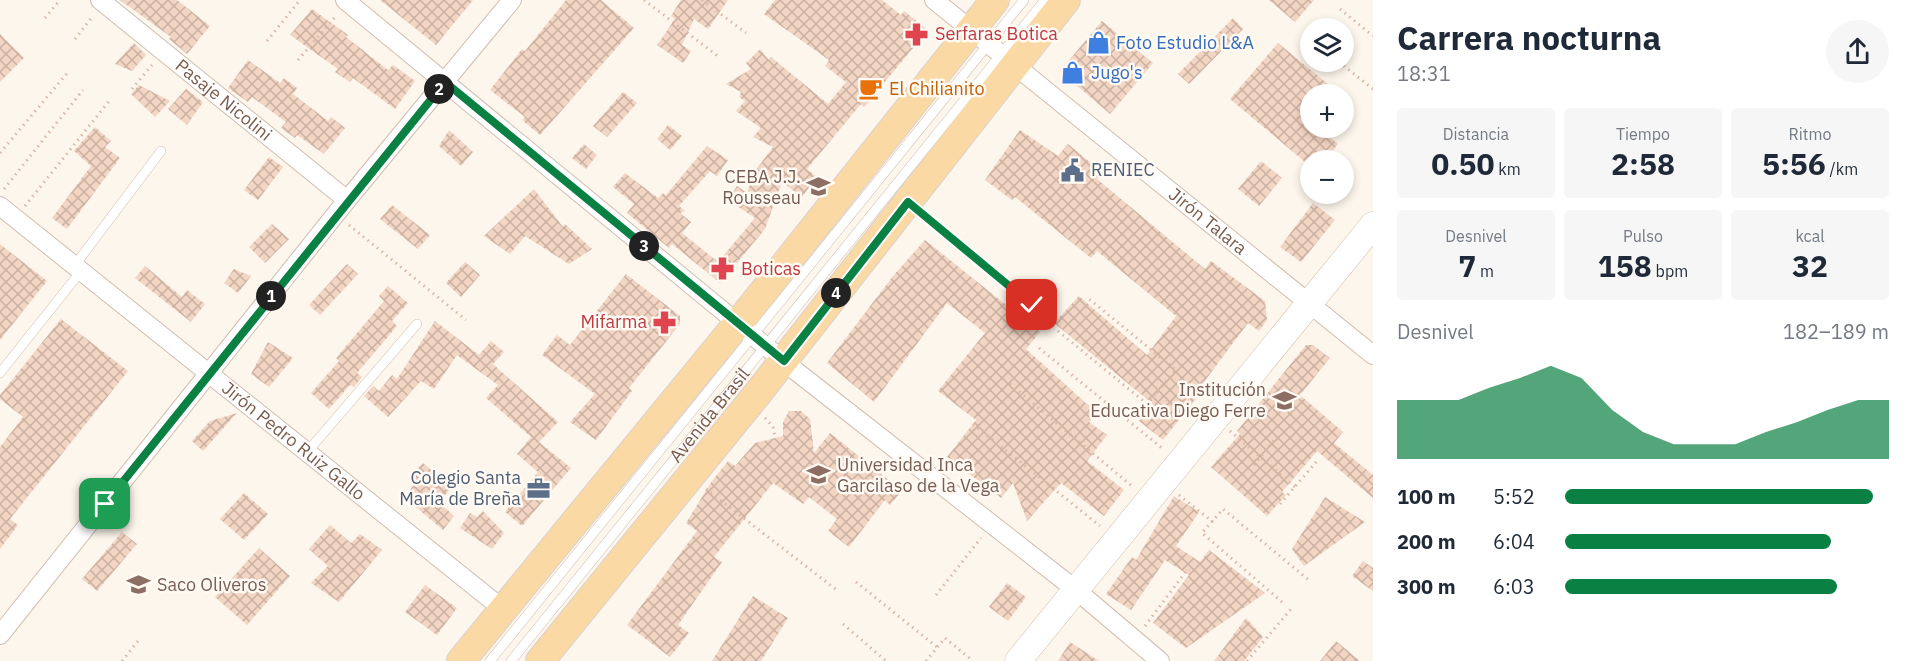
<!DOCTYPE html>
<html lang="es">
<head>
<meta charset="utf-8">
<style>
  :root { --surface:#fff; --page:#f6f6f7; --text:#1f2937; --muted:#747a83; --accent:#0b8043 }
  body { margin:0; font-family:"IBM Plex Sans",sans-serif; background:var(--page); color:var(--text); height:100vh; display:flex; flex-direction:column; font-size:22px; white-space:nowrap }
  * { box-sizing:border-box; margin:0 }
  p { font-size:20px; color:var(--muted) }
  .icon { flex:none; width:33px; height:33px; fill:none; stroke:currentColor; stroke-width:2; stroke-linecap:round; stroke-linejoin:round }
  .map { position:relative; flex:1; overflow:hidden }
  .drawer { display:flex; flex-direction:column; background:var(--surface); width:540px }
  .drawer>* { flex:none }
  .fabs { position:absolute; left:1300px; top:18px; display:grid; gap:12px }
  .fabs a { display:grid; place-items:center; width:54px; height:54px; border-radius:50%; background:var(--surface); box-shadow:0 3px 9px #0003; font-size:30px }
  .pin { position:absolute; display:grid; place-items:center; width:51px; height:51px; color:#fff; margin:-26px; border-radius:12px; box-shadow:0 3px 9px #0006 }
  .km { position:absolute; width:30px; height:30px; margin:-15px; border-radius:50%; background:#222; color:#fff; font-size:16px; line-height:30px; text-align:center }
  .round { display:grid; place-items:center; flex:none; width:63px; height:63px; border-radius:32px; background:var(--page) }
  .head { display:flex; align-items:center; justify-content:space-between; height:102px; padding:0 24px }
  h1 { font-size:33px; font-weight:700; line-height:45px }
  .figures { display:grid; grid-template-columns:repeat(3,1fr); gap:9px; height:102px; padding:6px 24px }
  .figures div { display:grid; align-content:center; border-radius:6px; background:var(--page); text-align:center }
  .figures b { font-size:30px; font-weight:700 }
  .figures small { font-size:16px; font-weight:400 }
  .figures p { font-size:16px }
  .chart { height:168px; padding:12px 24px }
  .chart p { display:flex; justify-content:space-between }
  .chart svg { width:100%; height:108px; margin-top:6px; fill:var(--accent); opacity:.7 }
  ul { padding:0 24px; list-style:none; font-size:20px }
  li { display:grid; grid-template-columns:96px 72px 1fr; align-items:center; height:45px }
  li i { height:15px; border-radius:8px; background:var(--accent) }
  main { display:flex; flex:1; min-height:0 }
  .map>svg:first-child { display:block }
  .building { fill:url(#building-cross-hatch) }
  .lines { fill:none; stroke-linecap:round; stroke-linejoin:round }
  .service-casing { stroke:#d1beb0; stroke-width:10 }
  .minor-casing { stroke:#d1beb0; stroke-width:20 }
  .secondary-casing { stroke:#d6c0b0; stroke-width:27 }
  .primary-casing { stroke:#dad1cd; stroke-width:30 }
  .path { stroke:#d9b8a5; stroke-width:3; stroke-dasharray:1.5 4.5; stroke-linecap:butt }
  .service { stroke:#fff; stroke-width:9 }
  .minor { stroke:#fff; stroke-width:18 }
  .secondary { stroke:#fff; stroke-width:26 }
  .primary { stroke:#fbd9a5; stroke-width:28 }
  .route-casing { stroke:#fff; stroke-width:12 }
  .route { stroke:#0b8043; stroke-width:8 }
  .labels { text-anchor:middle; stroke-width:5; stroke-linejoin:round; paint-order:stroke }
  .health-label { font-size:18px; fill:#be3a42; stroke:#fffaf3; text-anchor:start }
  .shop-label { font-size:18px; fill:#366cbe; stroke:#fffaf3; text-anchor:start }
  .food-label { font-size:18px; fill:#c56008; stroke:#fffaf3; text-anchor:start }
  .street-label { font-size:18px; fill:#7a5c4d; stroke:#fffaf3 }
  .service-label { font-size:18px; fill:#4e5e75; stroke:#fffaf3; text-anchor:start }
  .education-label { font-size:18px; fill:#785e54; stroke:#fffaf3; text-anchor:end }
</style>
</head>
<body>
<main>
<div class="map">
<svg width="1373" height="661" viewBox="0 0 1373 661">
  <defs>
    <pattern id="building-cross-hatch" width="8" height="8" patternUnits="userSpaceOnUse" patternTransform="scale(1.5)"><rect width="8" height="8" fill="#f3d5c3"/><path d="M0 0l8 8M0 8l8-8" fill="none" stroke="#cab0a1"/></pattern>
  </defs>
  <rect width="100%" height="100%" fill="#fdf6ec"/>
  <g class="building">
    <polygon points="120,0 177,0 210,26 187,54 169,39 171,37"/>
    <polygon points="380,0 473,0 436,45"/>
    <polygon points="566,0 601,0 634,28 540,135 522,120 525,117 490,90 522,49 525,51"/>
    <polygon points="681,0 728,0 708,29 694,19 682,45 691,51 683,63 657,45 675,19 671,16"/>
    <polygon points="775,0 882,0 901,15 904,11 928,30 864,107 861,104 807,169 817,177 802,197 782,182 765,229 720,283 672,244 669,248 627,213 634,204 613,187 625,173 658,198 663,193 666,195 707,146 728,160 717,176 710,171 679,206 685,211 680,213 691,222 682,233 718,262 755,218 728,200 737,186 747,193 755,171 773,147 753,137 761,128 736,111 745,101 739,97 741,92 726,84 751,69 746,63 760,49 769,60 771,57 828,104 846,82 825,66 829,60 764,14"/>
    <polygon points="1269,0 1314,0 1295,22"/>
    <polygon points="312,9 348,35 346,37 388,70 393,65 415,81 395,109 353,78 350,82 335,72 338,69 290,35"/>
    <polygon points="1233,18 1243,29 1189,84 1178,74"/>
    <polygon points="1102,21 1153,63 1110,114 1060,71"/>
    <polygon points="0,34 24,58 0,82"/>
    <polygon points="134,43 146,55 132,71 115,64"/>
    <polygon points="1278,43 1340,94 1311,94 1311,128 1318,128 1338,144 1325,160 1305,162 1230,99"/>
    <polygon points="248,60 280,83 284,78 297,88 293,94 328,121 331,117 345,128 324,154 297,135 295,138 281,128 286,122 252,97 248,102 228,88"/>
    <polygon points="139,85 170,101 155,117 131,94"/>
    <polygon points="186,89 203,102 187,125 168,109"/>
    <polygon points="623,92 637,103 607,137 593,126"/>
    <polygon points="668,125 682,136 670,150 657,139"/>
    <polygon points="95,127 111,141 105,147 120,158 67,229 52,218 91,166 74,151"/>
    <polygon points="449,130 473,152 461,166 439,146"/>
    <polygon points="1020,130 1058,156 1068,144 1103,173 1097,179 1205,269 1211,261 1265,301 1267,320 1259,331 1248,323 1198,390 1201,392 1163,440 1139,421 1153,404 1054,323 1079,296 1147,355 1176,316 1097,251 1091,258 1015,197 1012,200 985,180"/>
    <polygon points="584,144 597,155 586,169 572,158"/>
    <polygon points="269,157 283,167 258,200 244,190"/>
    <polygon points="1261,161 1282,178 1259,206 1238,189"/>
    <polygon points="534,189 563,227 565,224 592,249 569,264 525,236 510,254 484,236"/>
    <polygon points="1313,203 1335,220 1301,262 1280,247"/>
    <polygon points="392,205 430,235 418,249 380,219"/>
    <polygon points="272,224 289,239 265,263 249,247"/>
    <polygon points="925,240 1040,332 1026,349 1097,413 1089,422 1107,435 1087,461 1124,490 1104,516 1061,483 1027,521 1013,483 1001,498 947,457 976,420 938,391 985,333 947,303 874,402 827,363 893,276"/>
    <polygon points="0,244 47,281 0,340"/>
    <polygon points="465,262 480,275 461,297 446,283"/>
    <polygon points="347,264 358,274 320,315 309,305"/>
    <polygon points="145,266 182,297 187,290 205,304 191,322 135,278"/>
    <polygon points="234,269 251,276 238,293 224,283"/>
    <polygon points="626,274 680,316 680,324 629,388 632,391 596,440 570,422 595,394 542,355 557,335 570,345"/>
    <polygon points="388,286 408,303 392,321 397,326 357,373 362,377 354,387 350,385 329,409 311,393 339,361 336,358 384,301 379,296"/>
    <polygon points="61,319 128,371 10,519 18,525 0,549 0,447 23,417 0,399 0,395"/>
    <polygon points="435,321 479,355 491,341 504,352 493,364 558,422 539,442 571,468 522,526 505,512 538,472 517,454 531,437 486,398 498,385 457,355 434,389 421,381 388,417 364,396 373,386 379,391 392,375 397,379"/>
    <polygon points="268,342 293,358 269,387 251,374"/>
    <polygon points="1306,345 1313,345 1330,358 1300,395 1343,432 1334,443 1373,475 1373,498 1317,451 1282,492 1286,495 1267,516 1211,467 1240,434 1237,431"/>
    <polygon points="789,411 801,411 810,419 814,453 830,433 902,491 890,505 885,500 849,547 828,531 837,519 809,497 803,504 773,483 714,557 722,562 678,625 689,633 670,657 627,625 697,531 686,523 712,481 728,461 735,466 755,443 783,436 783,422"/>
    <polygon points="237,413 203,451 192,441 210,421"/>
    <polygon points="423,463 452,487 439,502 454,516 443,530 404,497 416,482 410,477"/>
    <polygon points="244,493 268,514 244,540 220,519"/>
    <polygon points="1174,496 1199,512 1176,546 1200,562 1209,550 1265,593 1186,648 1153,623 1189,575 1165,560 1131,610 1106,594 1132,557 1136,560"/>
    <polygon points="1325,497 1365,522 1304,566 1292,549"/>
    <polygon points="483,511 504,533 492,549 460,528 470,513 477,517"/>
    <polygon points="330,525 351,543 360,534 382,550 339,602 311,583 328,566 309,549"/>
    <polygon points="122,532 137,544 97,591 82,579"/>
    <polygon points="259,548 290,576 247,625 215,597"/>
    <polygon points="1363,561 1373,568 1373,591 1352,576"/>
    <polygon points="1007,583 1026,597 1008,621 989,607"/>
    <polygon points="425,585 457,608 437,635 405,612"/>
    <polygon points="753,596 788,618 761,661 712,661"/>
    <polygon points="1246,618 1263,637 1244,661 1214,661"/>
    <polygon points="1336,641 1360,661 1320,661"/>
    <polygon points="1070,642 1099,661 1058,661"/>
  </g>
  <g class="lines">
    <defs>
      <g id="service">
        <polyline points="909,203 1032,305"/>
        <polyline points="75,265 161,151"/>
        <polyline points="0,373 82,270"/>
        <polyline points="308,451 417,324"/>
        <polyline points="490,661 1024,0"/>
        <path id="s1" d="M511,661L1045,0"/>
      </g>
      <g id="minor">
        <path id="s2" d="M100,0L347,200"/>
        <polyline points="345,0 797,372 1076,590 1160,661"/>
        <path id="s3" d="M934,0L1373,355"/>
        <path id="s4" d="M0,206L504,610"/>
        <polyline points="0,635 347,200 512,0"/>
      </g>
      <polyline id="secondary" points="1018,661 1373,225"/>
      <g id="primary">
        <polyline points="461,661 752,306 995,0"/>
        <polyline points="540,661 758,393 1066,0"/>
      </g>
    </defs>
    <use href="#service" class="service-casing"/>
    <use href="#minor" class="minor-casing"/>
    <use href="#secondary" class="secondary-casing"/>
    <use href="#primary" class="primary-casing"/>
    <g class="path">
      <polyline points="644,0 719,57"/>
      <polyline points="702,0 746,33"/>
      <polyline points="1340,9 1373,36"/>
      <polyline points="45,18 60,0"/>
      <polyline points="1306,34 1311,38"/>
      <polyline points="75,39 92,17"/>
      <polyline points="267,41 300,0"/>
      <polyline points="298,60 336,16"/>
      <polyline points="1339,62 1373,89"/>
      <polyline points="132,89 152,65"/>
      <polyline points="0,153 69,71"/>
      <polyline points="4,189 83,90"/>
      <polyline points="25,206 110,100"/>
      <polyline points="349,225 466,320"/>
      <polyline points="1058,331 1147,404 1176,370 1089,299"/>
      <polyline points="1039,348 1163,449"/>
      <polyline points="1010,384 1133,487"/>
      <polyline points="1157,392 1189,417"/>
      <polyline points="765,418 773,427 775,437"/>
      <polyline points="973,424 1100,526"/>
      <polyline points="1230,431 1295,487"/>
      <polyline points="1254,465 1275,439"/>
      <polyline points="706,489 838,591"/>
      <polyline points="1179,495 1213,522"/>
      <polyline points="1280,504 1318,460"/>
      <polyline points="856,582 937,647"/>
      <polyline points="936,595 981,538"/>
      <polyline points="1282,602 1202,533 1223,509 1310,581"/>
      <polyline points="843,624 886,661"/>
      <polyline points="1145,626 1187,570"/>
      <polyline points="122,661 138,641"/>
      <polyline points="926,661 945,638 973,661"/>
      <polyline points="1247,661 1291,609"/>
    </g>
    <use href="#service" class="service"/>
    <use href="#minor" class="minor"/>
    <use href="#secondary" class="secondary"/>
    <use href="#primary" class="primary"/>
  </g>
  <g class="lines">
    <defs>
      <polyline id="route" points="105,504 445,82 784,361 908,202 1032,305"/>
    </defs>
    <use href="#route" class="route-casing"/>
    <use href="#route" class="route"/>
  </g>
  <defs>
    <symbol id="pharmacy-bare" viewBox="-9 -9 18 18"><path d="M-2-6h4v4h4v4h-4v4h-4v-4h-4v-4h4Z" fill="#e0444e" stroke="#fffaf3" stroke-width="2.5" paint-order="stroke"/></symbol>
    <symbol id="shop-bare" viewBox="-9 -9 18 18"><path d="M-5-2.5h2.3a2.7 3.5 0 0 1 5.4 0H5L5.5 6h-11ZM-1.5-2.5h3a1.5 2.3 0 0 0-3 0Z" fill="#3f7fe0" stroke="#fffaf3" stroke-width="2.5" paint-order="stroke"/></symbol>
    <symbol id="cafe-bare" viewBox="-9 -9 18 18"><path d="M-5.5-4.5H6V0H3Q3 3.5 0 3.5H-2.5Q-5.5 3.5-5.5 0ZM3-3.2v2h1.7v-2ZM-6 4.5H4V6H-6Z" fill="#e8710a" stroke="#fffaf3" stroke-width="2.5" paint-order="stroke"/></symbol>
    <symbol id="civic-bare" viewBox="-9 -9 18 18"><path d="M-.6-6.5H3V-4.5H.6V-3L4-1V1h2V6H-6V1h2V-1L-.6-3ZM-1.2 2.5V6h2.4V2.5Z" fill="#5c6f8a" stroke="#fffaf3" stroke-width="2.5" paint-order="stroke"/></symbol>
    <symbol id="school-bare" viewBox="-9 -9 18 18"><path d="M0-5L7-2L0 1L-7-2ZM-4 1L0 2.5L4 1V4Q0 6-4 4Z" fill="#8d6e63" stroke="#fffaf3" stroke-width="2.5" paint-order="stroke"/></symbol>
    <symbol id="university-bare" viewBox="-9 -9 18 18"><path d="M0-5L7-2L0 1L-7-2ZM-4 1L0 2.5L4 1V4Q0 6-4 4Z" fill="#8d6e63" stroke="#fffaf3" stroke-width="2.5" paint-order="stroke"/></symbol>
    <symbol id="office-bare" viewBox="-9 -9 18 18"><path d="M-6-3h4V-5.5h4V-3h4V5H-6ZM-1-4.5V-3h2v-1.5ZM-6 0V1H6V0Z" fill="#5c6f8a" stroke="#fffaf3" stroke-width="2.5" paint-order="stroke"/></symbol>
  </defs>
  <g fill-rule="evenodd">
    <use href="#pharmacy-bare" x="900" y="18" width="33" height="33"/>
    <use href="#shop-bare" x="1082" y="26" width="33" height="33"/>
    <use href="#shop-bare" x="1056" y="56" width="33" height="33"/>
    <use href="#cafe-bare" x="854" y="72" width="33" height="33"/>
    <use href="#civic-bare" x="1056" y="154" width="33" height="33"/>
    <use href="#school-bare" x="802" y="170" width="33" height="33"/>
    <use href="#pharmacy-bare" x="706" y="252" width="33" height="33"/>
    <use href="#pharmacy-bare" x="648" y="306" width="33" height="33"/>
    <use href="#school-bare" x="1268" y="384" width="33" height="33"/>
    <use href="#university-bare" x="802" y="458" width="33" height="33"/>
    <use href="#office-bare" x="522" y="472" width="33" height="33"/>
    <use href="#school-bare" x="122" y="568" width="33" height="33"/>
  </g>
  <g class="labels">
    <g class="health-label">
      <text x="935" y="40">Serfaras Botica</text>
      <text x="741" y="275">Boticas</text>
      <text x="647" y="328" text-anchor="end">Mifarma</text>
    </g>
    <g class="shop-label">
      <text x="1116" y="49">Foto Estudio L&amp;A</text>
      <text x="1091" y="79">Jugo's</text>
    </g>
    <g class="food-label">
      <text x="889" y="95">El Chilianito</text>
    </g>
    <g class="street-label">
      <text dy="6" stroke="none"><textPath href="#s2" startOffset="159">Pasaje Nicolini</textPath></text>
      <text dy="6" stroke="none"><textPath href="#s3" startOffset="352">Jirón Talara</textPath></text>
      <text dy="6" stroke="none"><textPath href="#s1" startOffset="316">Avenida Brasil</textPath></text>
      <text dy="6" stroke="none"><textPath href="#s4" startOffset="376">Jirón Pedro Ruiz Gallo</textPath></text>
    </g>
    <g class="service-label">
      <text x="1091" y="176">RENIEC</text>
      <text x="521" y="484" text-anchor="end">Colegio Santa<tspan x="521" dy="21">María de Breña</tspan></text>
    </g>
    <g class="education-label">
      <text x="801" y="183">CEBA J.J.<tspan x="801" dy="21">Rousseau</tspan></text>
      <text x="1266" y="396">Institución<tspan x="1266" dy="21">Educativa Diego Ferre</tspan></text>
      <text x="837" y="471" text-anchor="start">Universidad Inca<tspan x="837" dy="21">Garcilaso de la Vega</tspan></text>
      <text x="157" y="591" text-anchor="start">Saco Oliveros</text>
    </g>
  </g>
</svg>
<div class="fabs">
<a><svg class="icon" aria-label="layers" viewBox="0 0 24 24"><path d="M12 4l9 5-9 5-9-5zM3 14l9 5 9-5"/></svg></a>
<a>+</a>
<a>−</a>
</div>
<div class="pin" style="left:105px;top:504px;background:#1e9e55"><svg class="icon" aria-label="arrive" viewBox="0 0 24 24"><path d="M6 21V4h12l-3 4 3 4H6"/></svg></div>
<div class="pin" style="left:1032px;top:305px;background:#d93025"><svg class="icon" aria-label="check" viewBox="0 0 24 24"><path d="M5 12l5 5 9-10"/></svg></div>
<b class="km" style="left:271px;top:296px">1</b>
<b class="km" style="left:439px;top:89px">2</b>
<b class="km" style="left:644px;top:246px">3</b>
<b class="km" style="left:836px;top:293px">4</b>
</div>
<section class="drawer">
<div class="head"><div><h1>Carrera nocturna</h1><p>18:31</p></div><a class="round"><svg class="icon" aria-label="share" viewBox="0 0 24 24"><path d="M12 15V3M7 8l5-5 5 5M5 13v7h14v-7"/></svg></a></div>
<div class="figures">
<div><p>Distancia</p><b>0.50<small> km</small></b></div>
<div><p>Tiempo</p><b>2:58</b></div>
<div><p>Ritmo</p><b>5:56<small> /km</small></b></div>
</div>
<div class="figures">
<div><p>Desnivel</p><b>7<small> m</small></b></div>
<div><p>Pulso</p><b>158<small> bpm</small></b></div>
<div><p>kcal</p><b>32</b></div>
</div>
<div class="chart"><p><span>Desnivel</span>182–189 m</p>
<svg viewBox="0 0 160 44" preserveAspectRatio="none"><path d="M0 44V20L10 20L20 20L30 15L40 11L50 6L60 11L70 24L80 33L90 38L100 38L110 38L120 33L130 29L140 24L150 20L160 20V44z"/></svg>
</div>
<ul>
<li><b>100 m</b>5:52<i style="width:95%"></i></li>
<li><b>200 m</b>6:04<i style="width:82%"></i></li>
<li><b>300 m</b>6:03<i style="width:84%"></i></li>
</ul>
</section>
</main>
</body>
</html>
